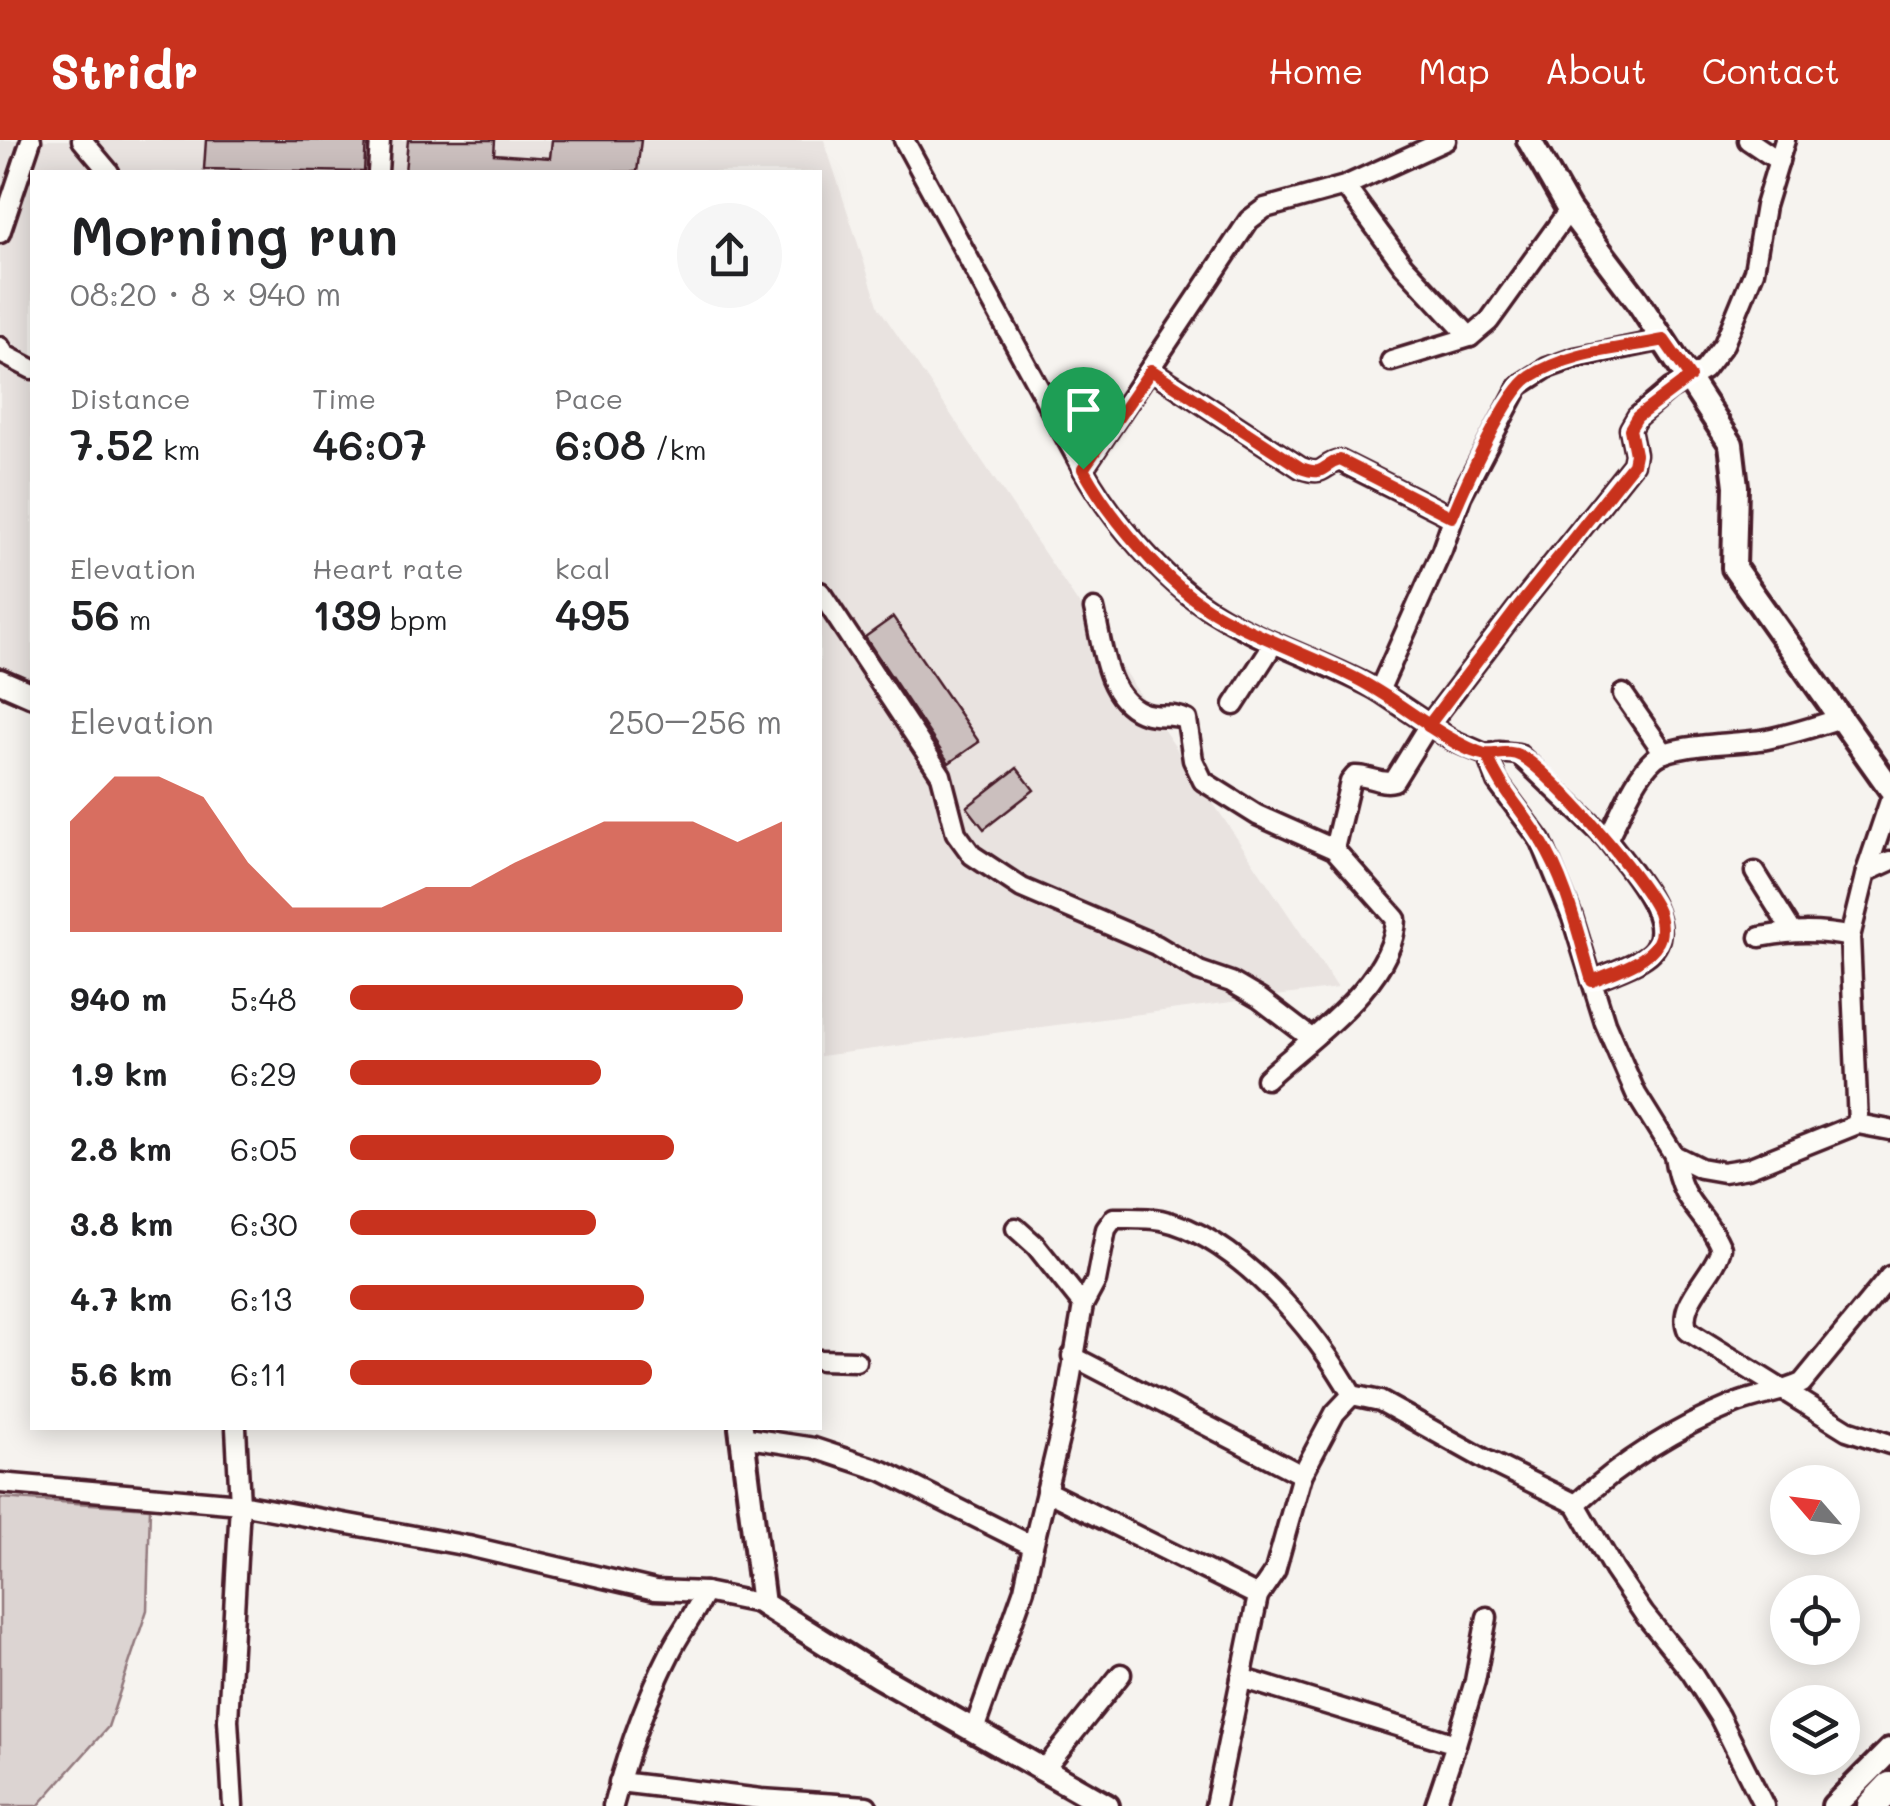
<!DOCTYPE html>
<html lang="en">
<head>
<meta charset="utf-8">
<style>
  :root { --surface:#fff; --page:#f6f6f6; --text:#202124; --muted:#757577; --accent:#c8321e }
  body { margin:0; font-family:Mali,sans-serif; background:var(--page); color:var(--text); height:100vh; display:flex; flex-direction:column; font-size:38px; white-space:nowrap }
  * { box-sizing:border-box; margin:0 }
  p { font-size:32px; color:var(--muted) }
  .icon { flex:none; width:55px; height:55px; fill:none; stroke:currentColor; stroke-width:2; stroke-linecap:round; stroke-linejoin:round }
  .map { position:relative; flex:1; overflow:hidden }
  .sheet { position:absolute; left:30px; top:30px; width:792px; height:1260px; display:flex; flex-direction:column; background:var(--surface); border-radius:0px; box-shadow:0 5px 25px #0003 }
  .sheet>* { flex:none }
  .needle { width:65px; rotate:298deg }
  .buttons { position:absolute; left:1770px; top:1325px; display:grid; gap:20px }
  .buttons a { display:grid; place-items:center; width:90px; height:90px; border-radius:50%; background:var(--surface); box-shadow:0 5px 25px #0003; font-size:50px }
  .pin { position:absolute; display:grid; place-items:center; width:85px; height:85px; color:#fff; margin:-102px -42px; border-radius:50% 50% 50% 0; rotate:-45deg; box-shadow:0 0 10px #0007 }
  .pin .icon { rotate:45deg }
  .round { display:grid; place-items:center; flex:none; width:105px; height:105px; border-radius:52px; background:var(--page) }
  .headline { display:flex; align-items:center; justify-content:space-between; height:170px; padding:0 40px }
  h1 { font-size:55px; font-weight:600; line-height:75px }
  .figures { display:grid; grid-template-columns:repeat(3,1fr); gap:15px; height:170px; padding:10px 40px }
  .figures div { display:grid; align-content:center }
  .figures b { font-size:42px; font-weight:600 }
  .figures small { font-size:28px; font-weight:400 }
  .figures p { font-size:28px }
  .chart { height:280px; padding:20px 40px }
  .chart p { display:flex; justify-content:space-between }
  .chart svg { width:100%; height:180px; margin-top:10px; fill:var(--accent); opacity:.7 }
  ul { padding:0 40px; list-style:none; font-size:32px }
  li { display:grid; grid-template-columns:160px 120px 1fr; align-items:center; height:75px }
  li i { height:25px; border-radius:12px; background:var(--accent) }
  header { display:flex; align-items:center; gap:60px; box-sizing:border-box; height:140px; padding:0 50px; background:var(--accent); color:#fff }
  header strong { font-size:48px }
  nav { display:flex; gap:55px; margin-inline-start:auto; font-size:35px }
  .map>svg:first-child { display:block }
  .built { fill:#e9e3e0 }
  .green { fill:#dcd4d2; stroke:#937a7e; stroke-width:2.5 }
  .building { fill:#cbbfbe; stroke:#4a1f2b; stroke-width:2.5 }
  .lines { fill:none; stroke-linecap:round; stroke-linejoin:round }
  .minor-casing { stroke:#4a1f2b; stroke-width:25 }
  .tertiary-casing { stroke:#4a1f2b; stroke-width:30 }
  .primary-casing { stroke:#4a1f2b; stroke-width:35 }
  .minor { stroke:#fdfcf7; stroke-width:18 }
  .tertiary { stroke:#fdfcf7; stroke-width:22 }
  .primary { stroke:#fdfcf7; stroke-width:28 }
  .route-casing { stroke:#fff; stroke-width:20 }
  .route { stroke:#c8321e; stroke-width:12 }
</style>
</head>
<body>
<header>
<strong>Stridr</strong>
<nav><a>Home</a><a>Map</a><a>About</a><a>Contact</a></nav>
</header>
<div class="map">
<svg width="1890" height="1666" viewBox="0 0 1890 1666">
  <rect width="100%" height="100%" fill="#f6f3ef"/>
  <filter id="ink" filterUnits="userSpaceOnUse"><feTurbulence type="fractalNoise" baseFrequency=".01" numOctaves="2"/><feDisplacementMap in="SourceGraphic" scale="20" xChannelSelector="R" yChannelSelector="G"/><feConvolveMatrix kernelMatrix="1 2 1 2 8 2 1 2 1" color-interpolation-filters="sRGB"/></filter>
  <g filter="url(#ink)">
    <polygon class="built" points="0,0 824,0 879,168 1338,848 820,916 820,32 32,32 32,544 0,531"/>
    <polygon class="green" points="0,1358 150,1368 147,1470 108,1587 38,1666 0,1666"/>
    <g class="building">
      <polygon points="206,0 366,0 364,32 204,29"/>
      <polygon points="408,0 495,0 494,14 550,18 552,0 641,0 637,32 405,32"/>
      <polygon points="893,477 979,602 949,623 865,497"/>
      <polygon points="1017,628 1034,650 984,689 967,667"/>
    </g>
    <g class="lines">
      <defs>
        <g id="minor">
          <polyline points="82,0 109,32"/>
          <polyline points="904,0 1083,329"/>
          <path d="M1446,0L1345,46L1265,68L1249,80L1083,329C1110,378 1164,441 1212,471C1264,504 1325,521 1379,551L1442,410L1461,356L1519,246L1547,228L1575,218L1664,200"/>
          <polyline points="1748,0 1779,21"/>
          <polyline points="378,32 380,0"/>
          <polyline points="1345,46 1403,125 1470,197"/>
          <polyline points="0,93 31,0"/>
          <polyline points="0,207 5,215 32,229"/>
          <polyline points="1391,221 1470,197 1489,181 1569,70"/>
          <path d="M1151,230L1301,328C1326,337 1320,325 1340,321L1452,377"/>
          <polyline points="820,452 941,635 956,693 972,715 1022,748 1156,805 1199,831 1231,842 1260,859 1311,898"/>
          <path d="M1094,469C1102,502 1105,557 1141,572C1157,579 1172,572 1187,580L1193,620L1203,641L1257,675L1334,709L1396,779C1394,842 1310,898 1266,939"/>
          <polyline points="1379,551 1452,600 1487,615 1497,642 1541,701 1572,777 1605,883 1636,954 1674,1015 1700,1028 1723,1032 1748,1028 1858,984 1890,990"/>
          <polyline points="1623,554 1664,613"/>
          <polyline points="1234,565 1274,503"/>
          <polyline points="1487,615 1499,612 1518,614 1607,699"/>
          <path d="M1334,709L1350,642L1355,636C1368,635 1381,645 1394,641L1428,586L1516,470L1633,324L1635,314L1630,289L1637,277L1670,249L1704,230L1724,204L1754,131L1765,66L1785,0"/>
          <polyline points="1755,732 1792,791"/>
          <polyline points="1866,732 1890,721"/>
          <path d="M1760,797C1792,791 1818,790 1850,797"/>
          <path d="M1592,841C1609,833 1634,826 1649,814C1683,785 1626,726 1607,699C1621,674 1633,638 1654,619C1671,603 1742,604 1767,599C1792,594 1817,586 1841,578"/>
          <polyline points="1858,984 1850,797 1866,732 1890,661"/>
          <path d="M1674,1015C1681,1068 1704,1068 1721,1108C1715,1135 1675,1163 1688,1191L1847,1290L1890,1304"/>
          <polyline points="1016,1088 1036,1106 1083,1165"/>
          <polyline points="1072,1216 1302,1335 1275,1431 1258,1456 1215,1666"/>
          <polyline points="820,1220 856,1221"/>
          <polyline points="742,1297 814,1308 883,1331 1033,1406 1024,1449 974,1590"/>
          <polyline points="1302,1335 1335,1273 1352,1255 1380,1261 1486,1320 1576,1364 1614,1430 1644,1474 1691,1532 1719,1576 1764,1666"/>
          <polyline points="0,1343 240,1364 468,1406 655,1450 705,1452 763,1464"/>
          <polyline points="1046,1351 1258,1456"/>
          <path d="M1576,1364C1623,1321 1676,1288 1735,1264C1758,1255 1781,1253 1802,1243L1890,1136"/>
          <path d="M1033,1406L1063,1282L1083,1165L1096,1141L1106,1089L1114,1078C1129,1078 1146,1077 1161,1080C1236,1096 1317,1191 1352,1255"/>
          <polyline points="1241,1538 1456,1604 1435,1666"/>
          <polyline points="1456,1604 1475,1541 1487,1477"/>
          <polyline points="1043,1631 1121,1534"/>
          <polyline points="619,1642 761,1659 867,1666"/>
          <polyline points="233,1666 228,1580 240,1364 236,1288"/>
          <path d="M613,1666C627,1613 645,1562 670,1513C680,1492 695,1474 705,1452"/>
        </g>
        <g id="tertiary">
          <polyline points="1529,0 1569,70 1637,160 1731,304 1736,346 1734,428 1890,648"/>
          <polyline points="0,541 32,555"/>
          <polyline points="741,1288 763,1464 878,1536 1107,1666"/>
          <polyline points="1834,1666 1890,1610"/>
        </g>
        <polyline id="primary" points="1872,1666 1890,1647"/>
      </defs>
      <use href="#minor" class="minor-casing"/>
      <use href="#tertiary" class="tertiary-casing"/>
      <use href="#primary" class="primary-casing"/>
      <use href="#minor" class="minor"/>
      <use href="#tertiary" class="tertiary"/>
      <use href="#primary" class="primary"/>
    </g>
  </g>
  <g class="lines" filter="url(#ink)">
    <defs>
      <path id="route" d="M1083,329C1110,378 1168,447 1217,474C1261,499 1310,515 1355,538C1401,561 1438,598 1487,615C1502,652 1522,669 1541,701C1567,742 1578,795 1592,841C1612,832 1647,823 1658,802C1663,793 1661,782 1658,772C1644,739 1552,633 1521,616C1508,609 1496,616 1483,614C1464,611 1445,596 1428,586L1516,470L1633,324L1635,314L1630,289L1637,277L1690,237L1664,200C1620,209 1568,212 1530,237C1506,252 1464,348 1452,377L1340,320C1321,325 1326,337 1301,328L1151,230L1083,329"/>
    </defs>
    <use href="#route" class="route-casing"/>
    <use href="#route" class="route"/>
  </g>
</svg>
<div class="buttons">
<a><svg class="needle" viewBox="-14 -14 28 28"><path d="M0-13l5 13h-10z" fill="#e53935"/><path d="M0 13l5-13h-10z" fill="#757577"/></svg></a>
<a><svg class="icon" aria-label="locate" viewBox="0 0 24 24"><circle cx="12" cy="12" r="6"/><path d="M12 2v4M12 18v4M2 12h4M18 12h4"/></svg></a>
<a><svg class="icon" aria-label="layers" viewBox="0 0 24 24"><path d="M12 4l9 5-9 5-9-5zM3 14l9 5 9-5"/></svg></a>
</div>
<div class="pin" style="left:1083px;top:329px;background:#1e9e55"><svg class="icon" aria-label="arrive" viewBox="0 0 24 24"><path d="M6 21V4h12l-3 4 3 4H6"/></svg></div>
<section class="sheet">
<div class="headline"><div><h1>Morning run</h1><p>08:20 · 8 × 940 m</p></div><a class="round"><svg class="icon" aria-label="share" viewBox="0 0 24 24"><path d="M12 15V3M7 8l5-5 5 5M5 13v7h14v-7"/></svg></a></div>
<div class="figures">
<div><p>Distance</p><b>7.52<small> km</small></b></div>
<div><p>Time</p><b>46:07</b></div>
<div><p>Pace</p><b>6:08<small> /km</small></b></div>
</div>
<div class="figures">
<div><p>Elevation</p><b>56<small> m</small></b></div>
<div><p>Heart rate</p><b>139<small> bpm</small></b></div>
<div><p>kcal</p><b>495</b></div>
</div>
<div class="chart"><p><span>Elevation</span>250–256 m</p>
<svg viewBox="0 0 160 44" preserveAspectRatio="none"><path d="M0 44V17L10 6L20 6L30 11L40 27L50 38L60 38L70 38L80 33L90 33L100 27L110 22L120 17L130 17L140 17L150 22L160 17V44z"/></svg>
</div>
<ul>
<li><b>940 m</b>5:48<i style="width:91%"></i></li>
<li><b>1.9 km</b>6:29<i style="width:58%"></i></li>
<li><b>2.8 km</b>6:05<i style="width:75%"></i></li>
<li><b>3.8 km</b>6:30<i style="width:57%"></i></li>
<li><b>4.7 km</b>6:13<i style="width:68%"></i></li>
<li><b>5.6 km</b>6:11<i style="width:70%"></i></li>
</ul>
</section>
</div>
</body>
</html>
